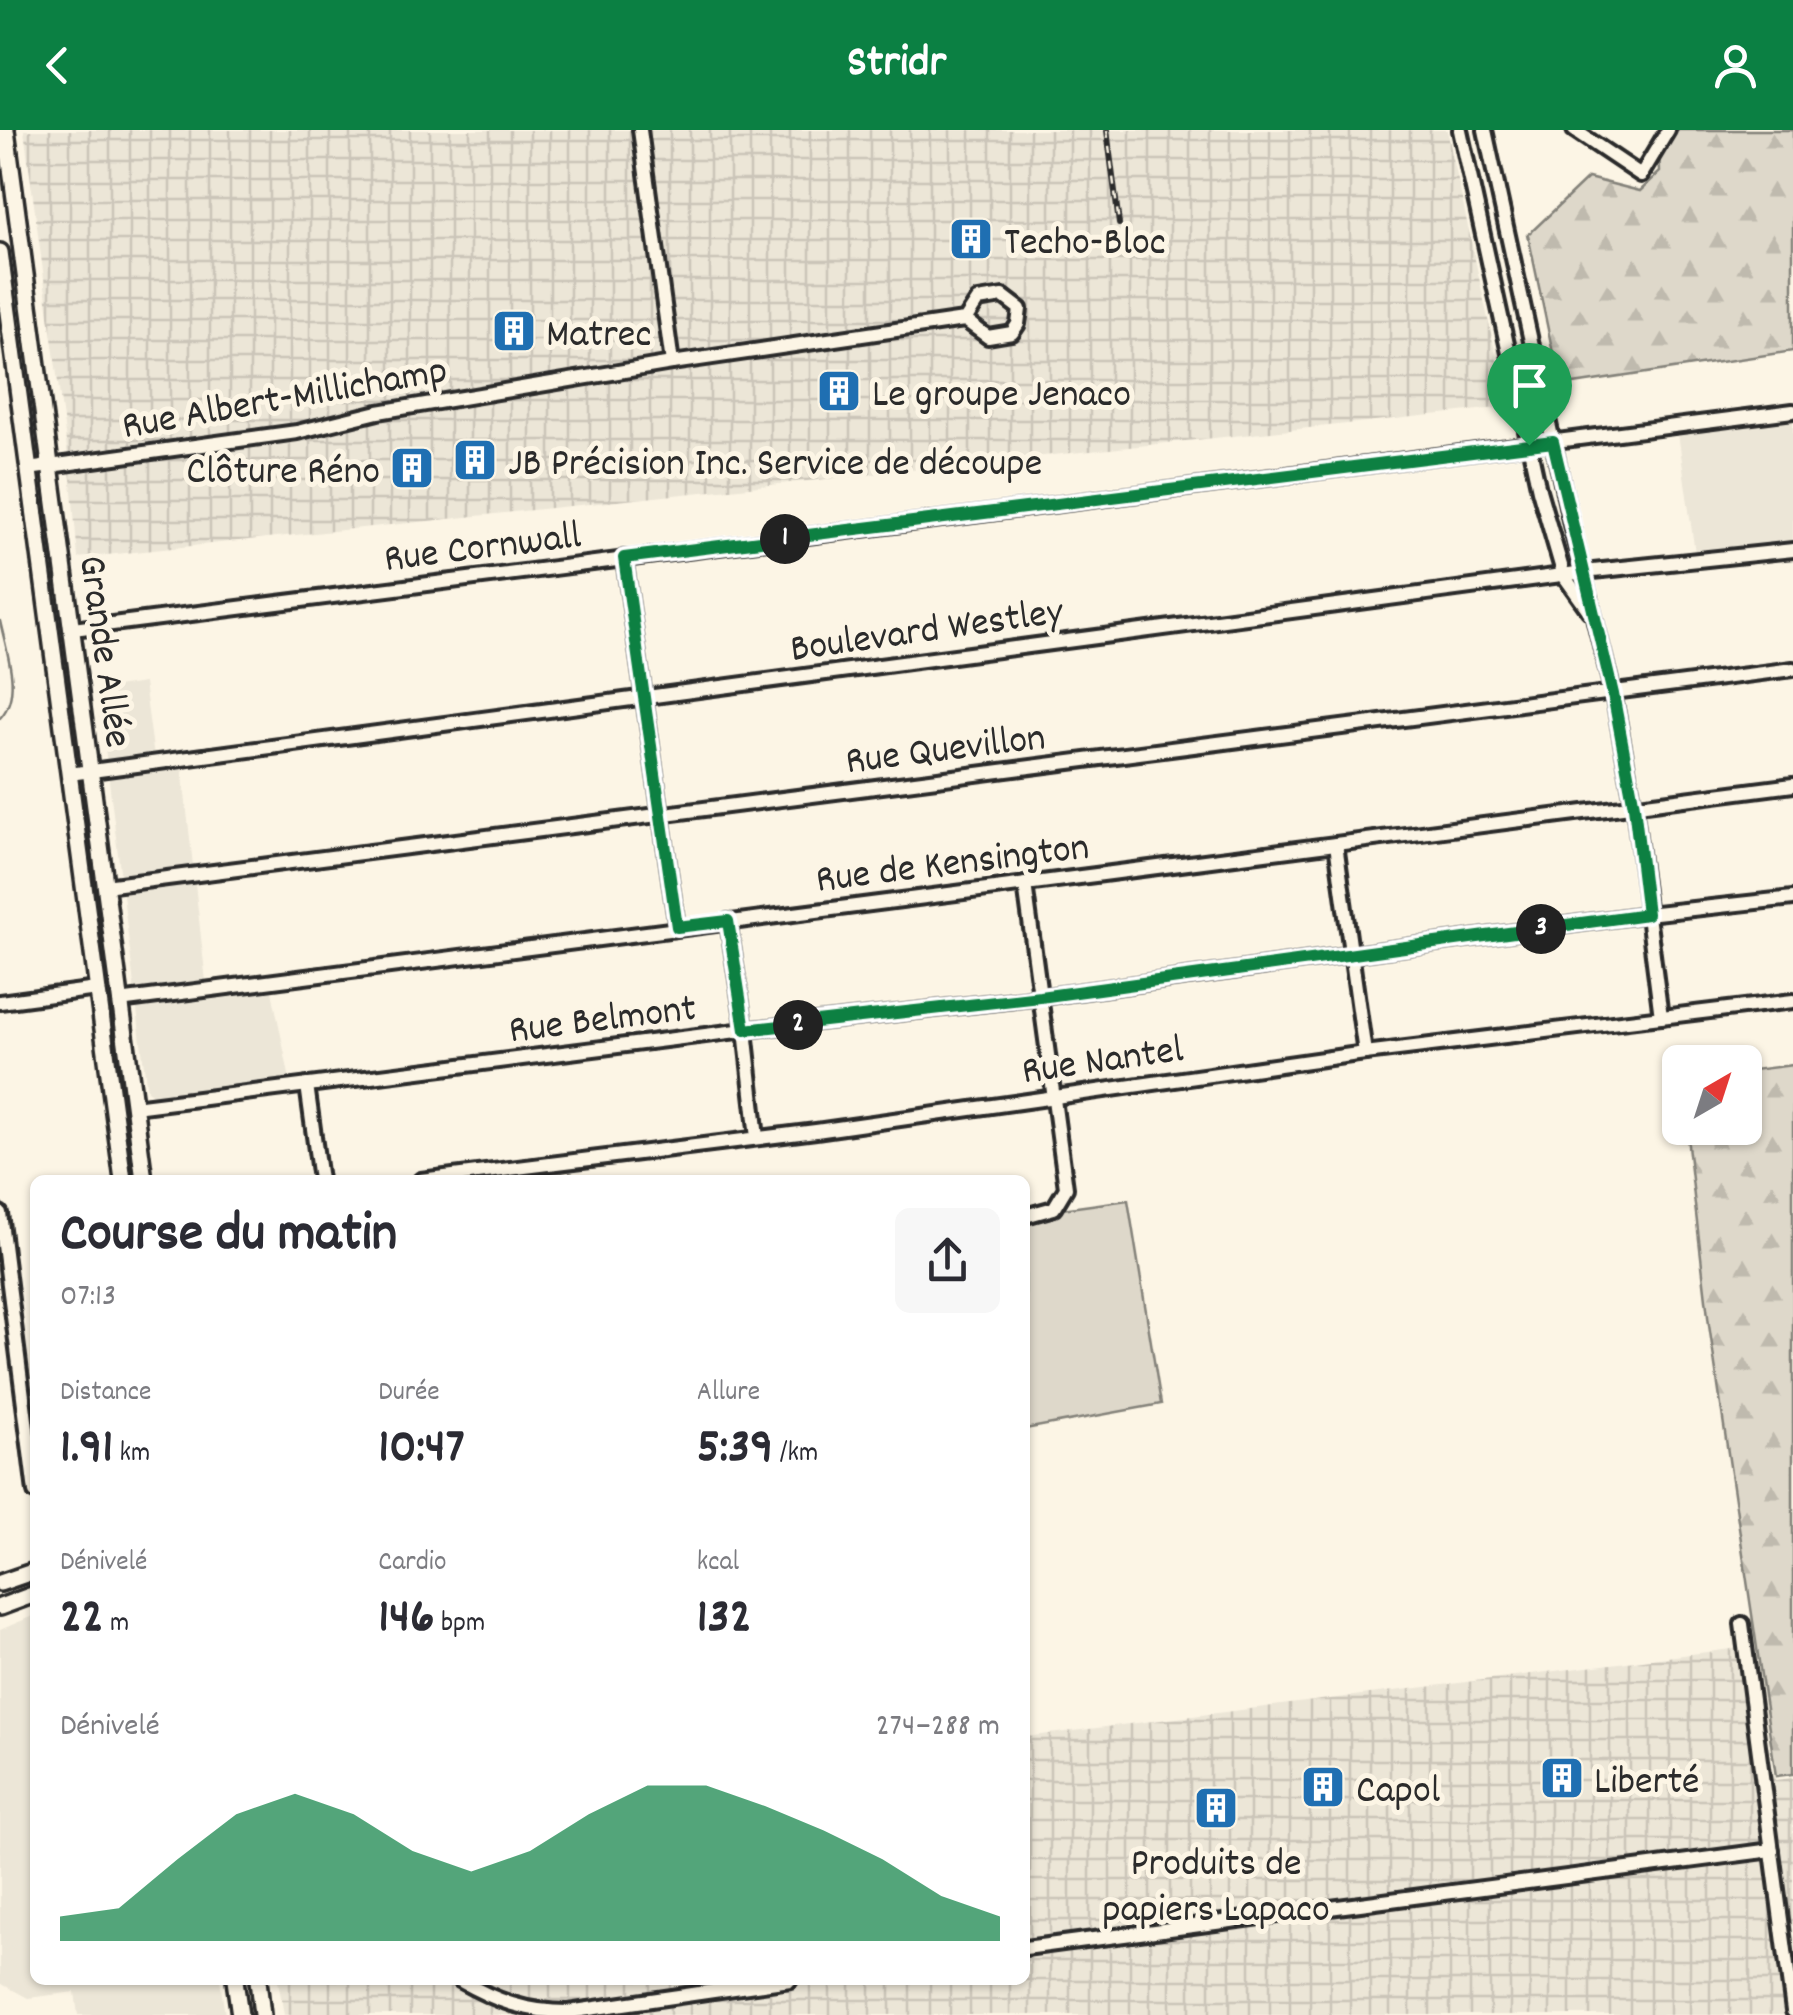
<!DOCTYPE html>
<html lang="fr">
<head>
<meta charset="utf-8">
<style>
  :root { --surface:#fff; --page:#f7f7f7; --text:#2b2b33; --muted:#7c7c81; --accent:#0b8043 }
  body { margin:0; font-family:Dekko,sans-serif; background:var(--page); color:var(--text); height:100vh; display:flex; flex-direction:column; font-size:38px; white-space:nowrap }
  * { box-sizing:border-box; margin:0 }
  p { font-size:32px; color:var(--muted) }
  .icon { flex:none; width:55px; height:55px; fill:none; stroke:currentColor; stroke-width:2; stroke-linecap:round; stroke-linejoin:round }
  .map { position:relative; flex:1; overflow:hidden }
  .drawer { position:absolute; left:30px; top:1045px; width:1000px; height:810px; display:flex; flex-direction:column; background:var(--surface); border-radius:15px; box-shadow:0 2px 8px #0004 }
  .drawer>* { flex:none }
  .needle { width:65px; rotate:39deg }
  .fabs { position:absolute; left:1662px; top:915px; display:grid; gap:20px }
  .fabs a { display:grid; place-items:center; width:100px; height:100px; border-radius:15px; background:var(--surface); box-shadow:0 2px 8px #0004; font-size:50px }
  .pin { position:absolute; display:grid; place-items:center; width:85px; height:85px; color:#fff; margin:-102px -42px; border-radius:50% 50% 50% 0; rotate:-45deg; box-shadow:0 0 10px #0007 }
  .pin .icon { rotate:45deg }
  .km { position:absolute; width:50px; height:50px; margin:-25px; border-radius:50%; background:#222; color:#fff; font-size:28px; line-height:50px; text-align:center }
  .round { display:grid; place-items:center; flex:none; width:105px; height:105px; border-radius:15px; background:var(--page) }
  .head { display:flex; align-items:center; justify-content:space-between; height:170px; padding:0 30px }
  h1 { font-size:55px; font-weight:700; line-height:75px }
  .stats { display:grid; grid-template-columns:repeat(3,1fr); gap:15px; height:170px; padding:10px 30px }
  .stats div { display:grid; align-content:center }
  .stats b { font-size:50px; font-weight:700 }
  .stats small { font-size:28px; font-weight:400 }
  .stats p { font-size:28px }
  .chart { height:280px; padding:20px 30px }
  .chart p { display:flex; justify-content:space-between }
  .chart svg { width:100%; height:180px; margin-top:10px; fill:var(--accent); opacity:.7 }
  header { display:flex; justify-content:space-between; align-items:center; height:130px; padding:0 30px; background:var(--accent); color:#fff; font-size:45px; font-weight:700 }
  .map>svg:first-child { display:block }
  .built { fill:#ece6d7 }
  .industrial { fill:url(#industrial-grid) }
  .forest { fill:url(#forest-firs); stroke:#84827a; stroke-width:2.5 }
  .park { fill:#ded8ca; stroke:#84827a; stroke-width:2.5 }
  .lines { fill:none; stroke-linecap:round; stroke-linejoin:round }
  .stream { stroke:#7d7b74; stroke-width:2.5 }
  .minor-casing { stroke:#2b2b2b; stroke-width:20 }
  .major-casing { stroke:#2b2b2b; stroke-width:22 }
  .minor { stroke:#fcf5e5; stroke-width:12 }
  .major { stroke:#fcf5e5; stroke-width:15 }
  .rail-casing { stroke:#2b2b2b; stroke-width:6 }
  .rail { stroke:#fcf5e5; stroke-width:2.5; stroke-dasharray:8; stroke-linecap:butt }
  .route-casing { stroke:#fff; stroke-width:20 }
  .route { stroke:#0b8043; stroke-width:12 }
  .labels { text-anchor:middle; stroke-width:10; stroke-linejoin:round; paint-order:stroke }
  .poi-label { font-size:40px; fill:#2b2b2b; stroke:#fcf5e5; text-anchor:start }
  .street-label { font-size:40px; fill:#2b2b2b; stroke:#fcf5e5 }
</style>
</head>
<body>
<header><svg class="icon" aria-label="back" viewBox="0 0 24 24"><path d="M15 5l-7 7 7 7"/></svg>Stridr<svg class="icon" aria-label="person" viewBox="0 0 24 24"><circle cx="12" cy="8" r="4"/><path d="M4 21q1-7 8-7t8 7"/></svg></header>
<div class="map">
<svg width="1793" height="1885" viewBox="0 0 1793 1885">
  <defs>
    <pattern id="industrial-grid" width="8" height="8" patternUnits="userSpaceOnUse" patternTransform="scale(2.5)"><rect width="8" height="8" fill="#ece6d7"/><path d="M0 4h8M4 0v8" fill="none" stroke="#cbc5b9"/></pattern>
    <pattern id="forest-firs" width="22" height="20" patternUnits="userSpaceOnUse" patternTransform="scale(2.5)"><rect width="22" height="20" fill="#ded8ca"/><path d="M5 1l3.5 6h-7zM16 11l3.5 6h-7z" fill="#bfbaae"/></pattern>
  </defs>
  <rect width="100%" height="100%" fill="#fcf5e5"/>
  <filter id="ink" filterUnits="userSpaceOnUse"><feTurbulence type="fractalNoise" baseFrequency=".01" numOctaves="2"/><feDisplacementMap in="SourceGraphic" scale="20" xChannelSelector="R" yChannelSelector="G"/><feConvolveMatrix kernelMatrix="1 2 1 2 8 2 1 2 1" color-interpolation-filters="sRGB"/></filter>
  <g filter="url(#ink)">
    <g class="built">
      <polygon points="1793,281 1793,420 1696,430 1677,296"/>
      <polygon points="144,553 156,641 182,637 208,870 272,861 290,950 153,965 147,961 105,618 95,560"/>
      <polygon points="35,1485 35,1850 220,1850 225,1885 78,1885 75,1862 28,1868 0,1853 0,1500"/>
    </g>
    <g class="industrial">
      <polygon points="24,0 1447,0 1507,277 78,428 71,349"/>
      <polygon points="1739,1518 1775,1650 1793,1648 1793,1885 284,1885 278,1850 1025,1850 1025,1607"/>
    </g>
    <g class="forest">
      <polygon points="1676,0 1793,0 1793,221 1560,256 1528,105 1588,48 1640,61 1660,42 1659,18 1668,13"/>
      <polygon points="1793,935 1793,1644 1776,1646 1709,1195 1686,998 1745,998 1745,941"/>
    </g>
    <polygon class="park" points="1128,1070 1161,1274 1025,1299 1025,1084"/>
    <g class="lines">
      <path class="stream" d="M0,491C6,520 23,564 0,588"/>
      <defs>
        <g id="minor">
          <polyline points="640,0 672,233"/>
          <polyline points="1460,0 1539,360 1564,446 1589,481"/>
          <polyline points="1485,0 1572,399 1613,563 1634,676 1661,887"/>
          <polyline points="1574,0 1641,45 1668,0"/>
          <polyline points="28,339 297,302 378,282 672,233 957,191 965,190 988,207 1012,203 1018,194 1020,179 1003,166 978,170 965,190"/>
          <polyline points="624,428 677,797"/>
          <polyline points="73,499 1793,281"/>
          <polyline points="69,644 1584,442 1793,420"/>
          <polyline points="1336,714 1365,923"/>
          <polyline points="105,756 1793,539"/>
          <polyline points="728,791 745,900 757,1008"/>
          <polyline points="119,871 1793,655"/>
          <polyline points="0,872 97,859"/>
          <polyline points="307,955 320,1050"/>
          <polyline points="134,977 745,900 1041,867 1647,784 1793,768"/>
          <polyline points="421,1050 816,1001 1365,923 1793,871"/>
          <polyline points="0,1083 35,1362"/>
          <polyline points="1025,1086 1054,1078 1066,1058 1025,754"/>
          <polyline points="1742,1494 1793,1881"/>
          <polyline points="1025,1818 1772,1720"/>
          <path d="M459,1850C496,1871 526,1882 568,1882L790,1850"/>
        </g>
        <g id="major">
          <polyline points="6,0 144,1050"/>
          <polyline points="0,122 123,1050"/>
          <polyline points="0,1453 35,1441"/>
          <polyline points="0,1477 35,1464"/>
          <polyline points="235,1850 240,1885"/>
          <polyline points="258,1850 262,1885"/>
        </g>
      </defs>
      <use href="#minor" class="minor-casing"/>
      <use href="#major" class="major-casing"/>
      <use href="#minor" class="minor"/>
      <use href="#major" class="major"/>
      <defs>
        <polyline id="rail" points="1107,0 1119,94"/>
      </defs>
      <use href="#rail" class="rail-casing"/>
      <use href="#rail" class="rail"/>
    </g>
  </g>
  <g class="lines" filter="url(#ink)">
    <defs>
      <polygon id="route" points="1553,312 1613,564 1634,676 1647,784 1040,867 745,900 728,791 677,797 624,428"/>
    </defs>
    <use href="#route" class="route-casing"/>
    <use href="#route" class="route"/>
  </g>
  <defs>
    <symbol id="building-square" viewBox="-11 -11 22 22"><rect x="-9" y="-9" width="18" height="18" rx="4" fill="#1f6fb2" stroke="#fcf5e5"/><path d="M-4-6H4V6H1V3H-1V6H-4ZM-2.5-4.3h1.7v1.8h-1.7ZM.8-4.3h1.7v1.8H.8ZM-2.5-1h1.7V.8h-1.7ZM.8-1h1.7V.8H.8Z" fill="#fff"/></symbol>
  </defs>
  <g fill-rule="evenodd">
    <use href="#building-square" x="946" y="84" width="50" height="50"/>
    <use href="#building-square" x="489" y="176" width="50" height="50"/>
    <use href="#building-square" x="814" y="236" width="50" height="50"/>
    <use href="#building-square" x="450" y="305" width="50" height="50"/>
    <use href="#building-square" x="387" y="313" width="50" height="50"/>
    <use href="#building-square" x="1537" y="1623" width="50" height="50"/>
    <use href="#building-square" x="1298" y="1632" width="50" height="50"/>
    <use href="#building-square" x="1191" y="1653" width="50" height="50"/>
  </g>
  <g class="labels">
    <g class="poi-label">
      <text x="1004" y="123">Techo-Bloc</text>
      <text x="546" y="215">Matrec</text>
      <text x="872" y="275">Le groupe Jenaco</text>
      <text x="508" y="344">JB Précision Inc. Service de découpe</text>
      <text x="380" y="352" text-anchor="end">Clôture Réno</text>
      <text x="1594" y="1662">Liberté</text>
      <text x="1356" y="1671">Capol</text>
      <text x="1216" y="1744" text-anchor="middle">Produits de<tspan x="1216" dy="46">papiers Lapaco</tspan></text>
    </g>
    <g class="street-label">
      <text transform="translate(284 265) rotate(-10)" y="14">Rue Albert-Millichamp</text>
      <text transform="translate(482 414) rotate(-7)" y="14">Rue Cornwall</text>
      <text transform="translate(926 497) rotate(-8)" y="14">Boulevard Westley</text>
      <text transform="translate(108 521) rotate(82)" y="14">Grande Allée</text>
      <text transform="translate(945 616) rotate(-7)" y="14">Rue Quevillon</text>
      <text transform="translate(952 730) rotate(-7)" y="14">Rue de Kensington</text>
      <text transform="translate(602 886) rotate(-7)" y="14">Rue Belmont</text>
      <text transform="translate(1102 927) rotate(-8)" y="14">Rue Nantel</text>
    </g>
  </g>
</svg>
<div class="fabs">
<a><svg class="needle" viewBox="-14 -14 28 28"><path d="M0-13l5 13h-10z" fill="#e53935"/><path d="M0 13l5-13h-10z" fill="#7c7c81"/></svg></a>
</div>
<div class="pin" style="left:1529px;top:315px;background:#1e9e55"><svg class="icon" aria-label="arrive" viewBox="0 0 24 24"><path d="M6 21V4h12l-3 4 3 4H6"/></svg></div>
<b class="km" style="left:785px;top:409px">1</b>
<b class="km" style="left:798px;top:895px">2</b>
<b class="km" style="left:1541px;top:799px">3</b>
<section class="drawer">
<div class="head"><div><h1>Course du matin</h1><p>07:13</p></div><a class="round"><svg class="icon" aria-label="share" viewBox="0 0 24 24"><path d="M12 15V3M7 8l5-5 5 5M5 13v7h14v-7"/></svg></a></div>
<div class="stats">
<div><p>Distance</p><b>1.91<small> km</small></b></div>
<div><p>Durée</p><b>10:47</b></div>
<div><p>Allure</p><b>5:39<small> /km</small></b></div>
</div>
<div class="stats">
<div><p>Dénivelé</p><b>22<small> m</small></b></div>
<div><p>Cardio</p><b>146<small> bpm</small></b></div>
<div><p>kcal</p><b>132</b></div>
</div>
<div class="chart"><p><span>Dénivelé</span>274–288 m</p>
<svg viewBox="0 0 160 44" preserveAspectRatio="none"><path d="M0 44V38L10 36L20 24L30 13L40 8L50 13L60 22L70 27L80 22L90 13L100 6L110 6L120 11L130 17L140 24L150 33L160 38V44z"/></svg>
</div>
</section>
</div>
</body>
</html>
